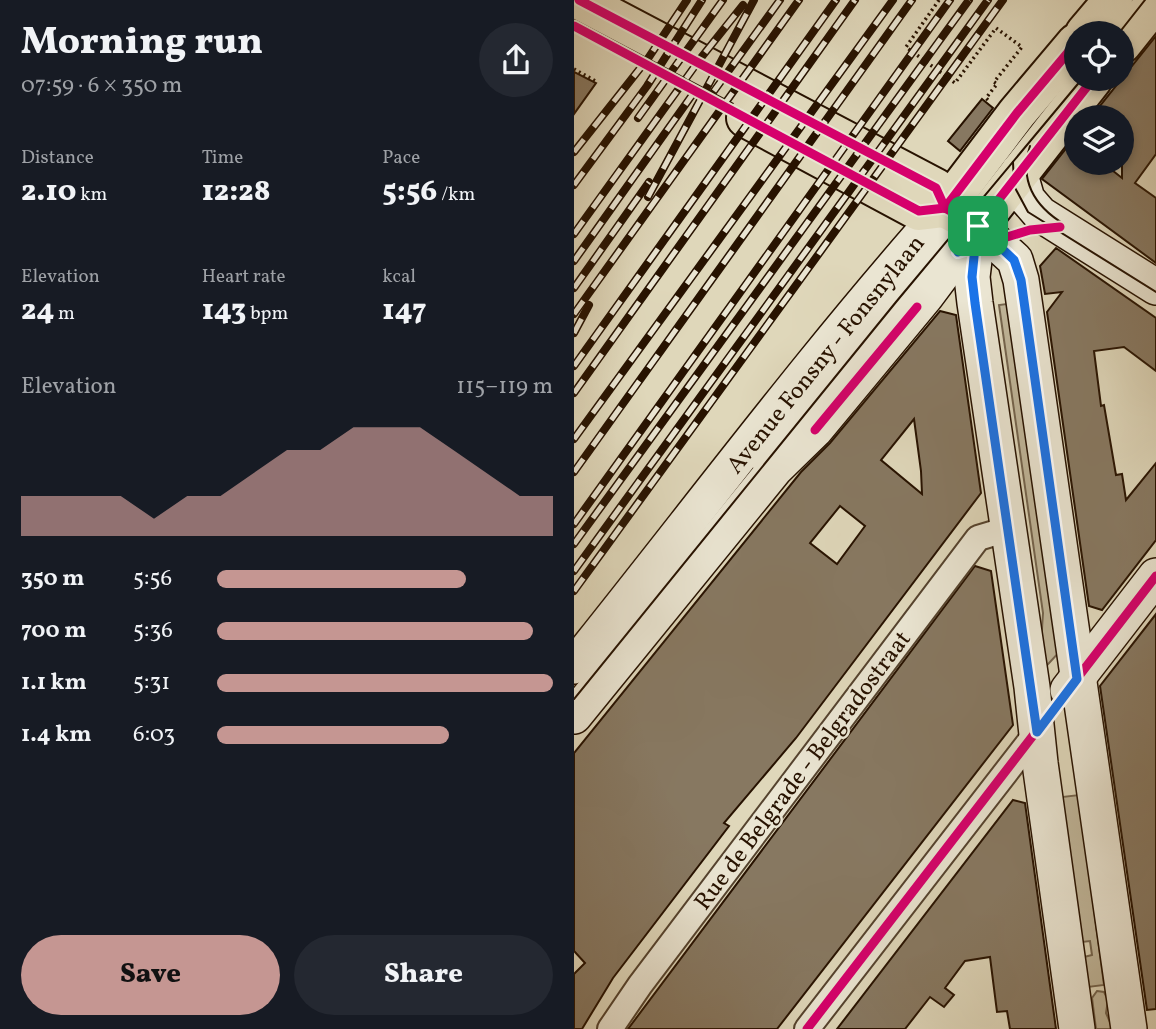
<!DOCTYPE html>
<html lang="en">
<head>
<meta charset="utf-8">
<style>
  :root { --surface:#171b24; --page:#242831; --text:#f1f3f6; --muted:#9ea1a6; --accent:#c59692 }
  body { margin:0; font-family:Vollkorn,serif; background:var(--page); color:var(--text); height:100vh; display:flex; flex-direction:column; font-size:26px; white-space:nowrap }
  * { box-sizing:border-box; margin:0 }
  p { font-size:23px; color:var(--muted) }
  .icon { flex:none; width:38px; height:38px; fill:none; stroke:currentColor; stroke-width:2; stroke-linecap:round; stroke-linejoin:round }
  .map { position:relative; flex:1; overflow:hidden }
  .details { display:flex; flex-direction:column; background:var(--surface); width:574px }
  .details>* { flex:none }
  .buttons { position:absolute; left:490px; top:21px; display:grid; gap:14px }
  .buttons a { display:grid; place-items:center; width:70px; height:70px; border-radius:50%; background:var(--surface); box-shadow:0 4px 10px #0003; font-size:35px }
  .pin { position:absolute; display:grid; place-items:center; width:60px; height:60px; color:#fff; margin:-30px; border-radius:14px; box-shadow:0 4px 10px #0006 }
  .round { display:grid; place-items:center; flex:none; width:74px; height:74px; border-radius:37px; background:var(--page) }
  .head { display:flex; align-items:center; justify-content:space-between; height:119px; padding:0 21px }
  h1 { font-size:38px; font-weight:800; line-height:52px }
  .figures { display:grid; grid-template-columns:repeat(3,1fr); gap:10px; height:119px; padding:7px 21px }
  .figures div { display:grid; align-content:center }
  .figures b { font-size:30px; font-weight:800 }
  .figures small { font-size:19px; font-weight:400 }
  .figures p { font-size:19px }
  .chart { height:196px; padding:14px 21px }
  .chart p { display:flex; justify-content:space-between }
  .chart svg { width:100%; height:126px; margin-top:7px; fill:var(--accent); opacity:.7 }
  .button { display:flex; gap:14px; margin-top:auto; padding:14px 21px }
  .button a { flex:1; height:80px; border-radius:42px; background:var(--accent); color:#111; font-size:28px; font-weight:800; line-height:80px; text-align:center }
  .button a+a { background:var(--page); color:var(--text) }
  ul { padding:0 21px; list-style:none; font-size:23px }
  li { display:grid; grid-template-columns:112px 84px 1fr; align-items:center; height:52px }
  li i { height:18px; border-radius:9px; background:var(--accent) }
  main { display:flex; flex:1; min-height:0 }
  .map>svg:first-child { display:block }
  .green { fill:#c0b69a; stroke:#74644d; stroke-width:2 }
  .building { fill:#877861; stroke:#271200; stroke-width:2; fill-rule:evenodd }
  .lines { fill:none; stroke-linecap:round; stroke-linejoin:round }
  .lane-casing { stroke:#55432e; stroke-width:16 }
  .street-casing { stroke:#55432e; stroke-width:28 }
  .secondary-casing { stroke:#271200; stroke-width:38 }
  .primary-casing { stroke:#271200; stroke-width:42 }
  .path { stroke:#271200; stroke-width:3.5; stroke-dasharray:2 3.5; stroke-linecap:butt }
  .lane { stroke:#eae5d2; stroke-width:12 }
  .street { stroke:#eae5d2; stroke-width:24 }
  .secondary { stroke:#eae5d2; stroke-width:35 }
  .primary { stroke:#dfd7ba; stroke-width:38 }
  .tram { stroke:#271200; stroke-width:2 }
  .rail-casing { stroke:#271200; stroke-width:8 }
  .rail { stroke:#eae5d2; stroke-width:5; stroke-dasharray:16; stroke-linecap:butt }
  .cycleway-casing { stroke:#eae5d2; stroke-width:13 }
  .cycleway { stroke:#d6006c; stroke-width:9 }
  .route-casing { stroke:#fff; stroke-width:14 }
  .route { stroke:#1a73e8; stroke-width:9 }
  .labels { text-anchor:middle; stroke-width:5; stroke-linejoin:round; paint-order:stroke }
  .street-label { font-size:24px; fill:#271200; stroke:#eae5d2 }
</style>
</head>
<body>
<main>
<section class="details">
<div class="head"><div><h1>Morning run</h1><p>07:59 · 6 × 350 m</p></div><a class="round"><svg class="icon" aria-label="share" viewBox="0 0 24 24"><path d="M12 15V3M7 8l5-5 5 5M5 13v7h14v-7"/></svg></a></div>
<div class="figures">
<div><p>Distance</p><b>2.10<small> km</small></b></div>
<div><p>Time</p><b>12:28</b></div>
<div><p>Pace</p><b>5:56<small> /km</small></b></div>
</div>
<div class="figures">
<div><p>Elevation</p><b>24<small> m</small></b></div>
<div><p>Heart rate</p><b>143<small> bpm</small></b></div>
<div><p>kcal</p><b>147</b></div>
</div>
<div class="chart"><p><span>Elevation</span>115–119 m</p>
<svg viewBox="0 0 160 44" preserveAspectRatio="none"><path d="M0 44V30L10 30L20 30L30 30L40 38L50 30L60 30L70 22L80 14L90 14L100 6L110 6L120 6L130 14L140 22L150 30L160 30V44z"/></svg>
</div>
<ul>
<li><b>350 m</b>5:56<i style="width:74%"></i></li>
<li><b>700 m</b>5:36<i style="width:94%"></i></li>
<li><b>1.1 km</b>5:31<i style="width:100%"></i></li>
<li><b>1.4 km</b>6:03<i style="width:69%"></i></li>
</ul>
<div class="button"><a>Save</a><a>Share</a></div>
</section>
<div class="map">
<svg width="582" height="1029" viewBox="0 0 582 1029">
  <rect width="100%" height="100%" fill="#dfd7ba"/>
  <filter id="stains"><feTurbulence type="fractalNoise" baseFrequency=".00286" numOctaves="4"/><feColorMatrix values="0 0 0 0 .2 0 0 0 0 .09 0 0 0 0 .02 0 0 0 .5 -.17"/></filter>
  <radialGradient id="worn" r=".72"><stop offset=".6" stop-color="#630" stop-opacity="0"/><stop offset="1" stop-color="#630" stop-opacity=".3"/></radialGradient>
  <g class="green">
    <polygon points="440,303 489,648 465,674 469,613 425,305"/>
    <polygon points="505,795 530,985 514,987 510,957 518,955 516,941 508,942 488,797"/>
    <polygon points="523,991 530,992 534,1000 532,1013 539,1029 522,1029 518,998"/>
  </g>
  <g class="building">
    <polygon points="582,36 582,154 561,183 582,198 582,263 468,179 502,136 502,163 529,163 548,178 548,117 517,117"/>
    <polygon points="0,72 22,83 0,114"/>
    <polygon points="408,99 419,108 386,151 374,141"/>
    <polygon points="482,248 582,318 582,371 550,347 520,351 527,406 530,405 542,475 548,474 552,500 582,463 582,540 528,610 515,606 473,312 488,292 471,294 466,266"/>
    <path d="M366,311L382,315L407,493L222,738L150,823L155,826L39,978L8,1029H0V974L11,963L0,951V753L227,472L256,443ZM340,419L347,471L348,494L307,460ZM266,506L291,526L263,564L236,543Z"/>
    <polygon points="401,566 417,571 439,725 203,1029 54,1029"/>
    <polygon points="582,614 582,1009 573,1010 526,686"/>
    <polygon points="439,800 451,803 482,1029 436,1029 433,1011 423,1012 416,957 391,961 371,988 380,995 370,1007 356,997 331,1029 263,1029"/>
  </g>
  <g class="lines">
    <defs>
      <polyline id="lane" points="184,464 387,220"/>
      <g id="street">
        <polyline points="36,1029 66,985 404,538 434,529"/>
        <polyline points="233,1029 463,732"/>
      </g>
      <g id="secondary">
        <polyline points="445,171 453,199 466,214 582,287"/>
        <polyline points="404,226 441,260 447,280 555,1029"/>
        <polyline points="404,226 398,277 401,303 458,687 466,763 503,1029"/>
        <path d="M0,666C123,513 240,355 371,208"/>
        <polyline points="494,690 582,576"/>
        <polyline points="0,716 201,469 241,430 352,296 402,229"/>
      </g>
      <g id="primary">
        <polyline points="5,0 362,188 371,208"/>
        <polyline points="511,33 539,0"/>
        <polyline points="548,44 582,1"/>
        <polyline points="172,118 345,211 371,208"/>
        <polyline points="371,208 404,226 519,79"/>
        <polyline points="371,208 443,113 502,43"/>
      </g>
    </defs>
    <use href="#lane" class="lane-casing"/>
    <use href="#street" class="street-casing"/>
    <use href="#secondary" class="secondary-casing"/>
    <use href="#primary" class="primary-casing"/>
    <g class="path">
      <polyline points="365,0 332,47 381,83 422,28 448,47 420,82 423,84 412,98 415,101"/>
      <polyline points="0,69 23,82"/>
    </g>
    <use href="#lane" class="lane"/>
    <use href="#street" class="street"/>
    <use href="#secondary" class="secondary"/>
    <use href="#primary" class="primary"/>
    <g class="tram">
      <polyline points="545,33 571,0"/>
      <path d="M456,146C445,180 460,206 490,224"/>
      <polyline points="439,162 440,186 454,212 582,292"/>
      <polyline points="0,699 322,302 508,79"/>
    </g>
    <defs>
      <g id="rail">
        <polyline points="140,91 206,0"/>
        <polyline points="64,118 149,0"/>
        <polyline points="0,152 75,57 113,0"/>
        <polyline points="0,185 73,86 128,0"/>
        <polyline points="74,197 180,0"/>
        <polyline points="0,234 126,59 169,5"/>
        <polyline points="0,261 121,91"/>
        <polyline points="0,288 75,182"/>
        <polyline points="0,314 225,0"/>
        <polyline points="0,333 15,305"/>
        <polyline points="0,366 262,0"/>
        <polyline points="0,393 281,0"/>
        <polyline points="0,439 319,0"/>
        <polyline points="0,472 338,0"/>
        <polyline points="0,524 376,0"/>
        <polyline points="0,544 395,0"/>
        <polyline points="0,571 414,0"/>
        <polyline points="0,591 429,0"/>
      </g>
    </defs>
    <use href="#rail" class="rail-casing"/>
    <use href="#rail" class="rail"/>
    <defs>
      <g id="cycleway">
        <polyline points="5,0 362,188 371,208"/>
        <polyline points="0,26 345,211 371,208"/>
        <polyline points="371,208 404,226 519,79"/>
        <polyline points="371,208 443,113 502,43"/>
        <polyline points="384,252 456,230 486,227"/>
        <polyline points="241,430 343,307"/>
        <polyline points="233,1029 582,576"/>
      </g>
    </defs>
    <use href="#cycleway" class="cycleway-casing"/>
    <use href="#cycleway" class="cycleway"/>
  </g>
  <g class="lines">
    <defs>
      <polygon id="route" points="404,226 440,260 447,280 503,679 463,732 401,303 398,277 401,247 384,252"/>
    </defs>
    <use href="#route" class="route-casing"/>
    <use href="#route" class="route"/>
  </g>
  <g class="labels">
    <g class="street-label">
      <text transform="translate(251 354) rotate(-51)" y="8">Avenue Fonsny - Fonsnylaan</text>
      <text transform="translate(228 770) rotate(-53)" y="8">Rue de Belgrade - Belgradostraat</text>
    </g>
  </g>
  <rect width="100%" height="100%" filter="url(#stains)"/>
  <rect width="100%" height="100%" fill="url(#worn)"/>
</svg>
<div class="buttons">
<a><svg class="icon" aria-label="locate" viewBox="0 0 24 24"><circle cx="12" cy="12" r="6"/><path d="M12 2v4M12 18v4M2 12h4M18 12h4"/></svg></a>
<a><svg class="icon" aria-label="layers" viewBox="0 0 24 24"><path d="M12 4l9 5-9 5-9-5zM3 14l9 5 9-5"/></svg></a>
</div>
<div class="pin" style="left:404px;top:226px;background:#1e9e55"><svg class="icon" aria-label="arrive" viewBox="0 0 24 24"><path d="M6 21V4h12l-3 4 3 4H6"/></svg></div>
</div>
</main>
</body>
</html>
